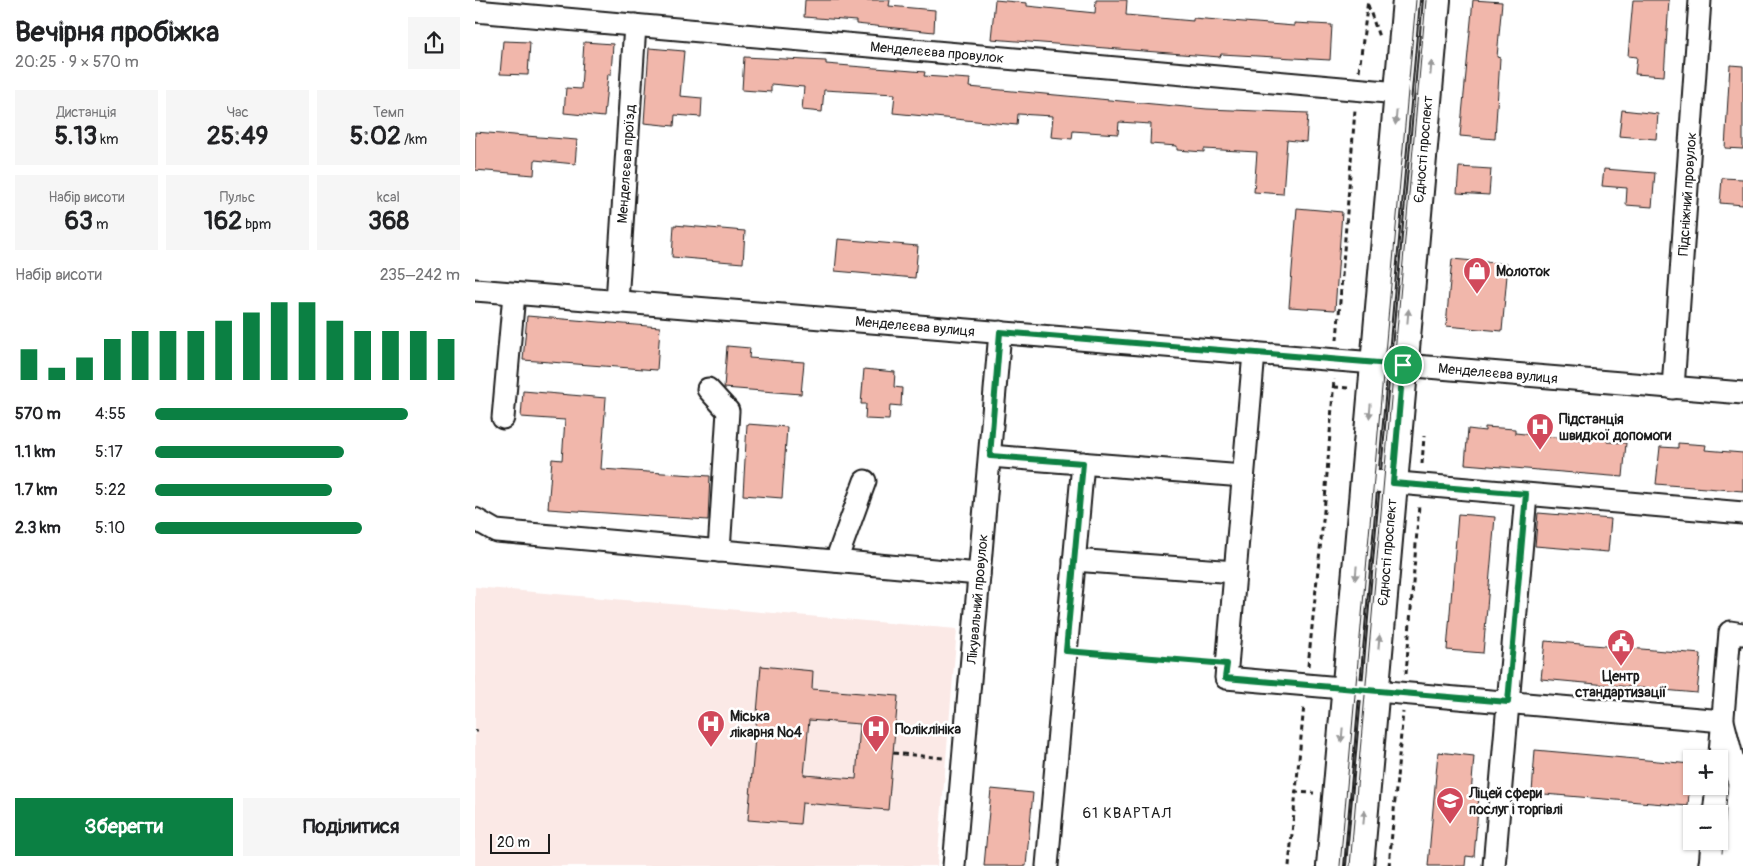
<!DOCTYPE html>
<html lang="uk">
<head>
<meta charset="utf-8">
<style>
  :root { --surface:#fff; --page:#f6f6f6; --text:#202124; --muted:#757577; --accent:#0b8043 }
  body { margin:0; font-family:Pangolin,sans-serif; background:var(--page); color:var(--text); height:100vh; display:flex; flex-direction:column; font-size:19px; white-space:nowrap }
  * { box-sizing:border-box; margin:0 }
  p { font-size:16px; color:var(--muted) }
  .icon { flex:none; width:28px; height:28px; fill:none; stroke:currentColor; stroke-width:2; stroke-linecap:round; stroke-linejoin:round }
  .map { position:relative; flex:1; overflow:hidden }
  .side { display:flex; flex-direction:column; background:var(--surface); width:475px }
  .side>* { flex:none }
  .buttons { position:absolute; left:1208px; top:750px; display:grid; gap:10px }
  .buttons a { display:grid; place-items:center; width:45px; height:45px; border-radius:0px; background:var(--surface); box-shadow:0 1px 4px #0004; font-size:25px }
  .scale { position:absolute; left:15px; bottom:12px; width:60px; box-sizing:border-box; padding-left:5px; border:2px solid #1c1c1c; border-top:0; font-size:14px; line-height:18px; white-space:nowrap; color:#1c1c1c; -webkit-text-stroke:4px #fff; paint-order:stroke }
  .pin { position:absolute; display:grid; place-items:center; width:42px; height:42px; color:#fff; margin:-21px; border:2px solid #fff; border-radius:50%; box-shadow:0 1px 5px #0007 }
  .round { display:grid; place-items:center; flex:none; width:52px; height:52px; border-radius:0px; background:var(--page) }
  .head { display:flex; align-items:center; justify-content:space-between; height:85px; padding:0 15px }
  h1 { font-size:28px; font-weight:800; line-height:38px }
  .figures { display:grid; grid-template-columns:repeat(3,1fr); gap:8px; height:85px; padding:5px 15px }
  .figures div { display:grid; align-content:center; border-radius:0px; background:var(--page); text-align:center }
  .figures b { font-size:25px; font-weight:800 }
  .figures small { font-size:14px; font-weight:400 }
  .figures p { font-size:14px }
  .chart { height:140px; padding:10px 15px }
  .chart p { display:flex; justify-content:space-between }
  .chart svg { width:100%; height:90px; margin-top:5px; stroke:var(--accent); stroke-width:6 }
  .primary-button { display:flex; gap:10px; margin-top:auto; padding:10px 15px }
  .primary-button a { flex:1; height:58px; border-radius:0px; background:var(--accent); color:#fff; font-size:20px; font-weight:800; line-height:58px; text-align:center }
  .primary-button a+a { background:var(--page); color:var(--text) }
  ul { padding:0 15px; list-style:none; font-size:16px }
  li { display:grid; grid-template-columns:80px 60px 1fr; align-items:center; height:38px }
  li i { height:12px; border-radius:6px; background:var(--accent) }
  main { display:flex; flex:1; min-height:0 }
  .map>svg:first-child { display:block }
  .built { fill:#fbe9e6 }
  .building { fill:#f1b7ab; stroke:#1c1c1c; fill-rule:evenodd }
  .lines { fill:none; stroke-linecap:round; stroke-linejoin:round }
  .minor-casing { stroke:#1c1c1c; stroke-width:25 }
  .major-casing { stroke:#1c1c1c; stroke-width:30 }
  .path { stroke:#1c1c1c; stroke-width:3; stroke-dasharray:5 4; stroke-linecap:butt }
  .minor { stroke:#fff; stroke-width:21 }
  .major { stroke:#fff; stroke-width:26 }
  .tram { stroke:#1c1c1c; stroke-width:1 }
  .oneway { fill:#999 }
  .route-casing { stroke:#fff; stroke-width:10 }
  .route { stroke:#0b8043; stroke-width:6 }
  .labels { text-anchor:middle; stroke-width:5; stroke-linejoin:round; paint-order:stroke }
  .street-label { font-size:14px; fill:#1c1c1c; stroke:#fff }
  .poi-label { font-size:14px; font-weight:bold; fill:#1c1c1c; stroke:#fff; text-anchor:start }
  .neighbourhood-label { font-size:15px; letter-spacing:1px; fill:#1c1c1c; stroke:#fff }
</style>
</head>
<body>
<main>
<section class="side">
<div class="head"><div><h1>Вечірня пробіжка</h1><p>20:25 · 9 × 570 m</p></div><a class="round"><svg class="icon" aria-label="share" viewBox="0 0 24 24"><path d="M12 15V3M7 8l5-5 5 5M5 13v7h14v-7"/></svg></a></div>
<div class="figures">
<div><p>Дистанція</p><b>5.13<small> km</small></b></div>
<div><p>Час</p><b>25:49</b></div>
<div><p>Темп</p><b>5:02<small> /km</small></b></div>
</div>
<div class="figures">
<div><p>Набір висоти</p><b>63<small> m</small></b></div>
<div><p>Пульс</p><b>162<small> bpm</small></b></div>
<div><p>kcal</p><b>368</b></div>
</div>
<div class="chart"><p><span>Набір висоти</span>235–242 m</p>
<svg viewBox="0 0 160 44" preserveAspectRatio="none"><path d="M5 44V29M15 44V38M25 44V33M35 44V24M45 44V20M55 44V20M65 44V20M75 44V15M85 44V11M95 44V6M105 44V6M115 44V15M125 44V20M135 44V20M145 44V20M155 44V24"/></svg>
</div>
<ul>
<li><b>570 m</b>4:55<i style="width:83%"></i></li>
<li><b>1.1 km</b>5:17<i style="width:62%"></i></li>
<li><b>1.7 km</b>5:22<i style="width:58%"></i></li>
<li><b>2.3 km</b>5:10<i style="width:68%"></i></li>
</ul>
<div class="primary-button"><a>Зберегти</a><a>Поділитися</a></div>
</section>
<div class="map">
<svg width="1268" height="866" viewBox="0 0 1268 866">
  <rect width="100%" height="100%" fill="#fff"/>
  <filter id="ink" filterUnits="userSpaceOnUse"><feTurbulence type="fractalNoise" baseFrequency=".02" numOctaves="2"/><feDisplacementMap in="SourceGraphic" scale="10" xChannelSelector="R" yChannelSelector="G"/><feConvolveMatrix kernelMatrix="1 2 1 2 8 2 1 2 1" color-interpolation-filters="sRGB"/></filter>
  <g filter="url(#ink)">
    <polygon class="built" points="0,587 482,629 462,866 0,866"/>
    <g class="building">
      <polygon points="330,0 415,0 414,6 460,10 459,32 381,24 381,21 329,17"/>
      <polygon points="520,0 552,3 552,6 620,13 621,0 652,0 651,15 718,21 718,18 819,26 819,23 857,25 855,60 746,54 745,57 516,39"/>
      <polygon points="998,0 1027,2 1022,57 1025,58 1020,139 985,136"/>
      <polygon points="1158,0 1194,0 1189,76 1160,74 1162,57 1153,56"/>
      <polygon points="28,41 55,42 53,75 25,74"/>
      <polygon points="109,42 138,44 136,74 133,74 129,117 89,113 91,88 106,89"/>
      <polygon points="174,48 209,51 205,96 227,98 226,117 200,115 199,126 169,123"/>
      <polygon points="269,57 351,61 351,64 450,72 449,76 495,79 494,87 732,109 833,113 831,142 812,140 808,194 779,192 782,152 729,149 729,152 702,150 702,146 675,144 676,124 644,122 643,134 598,131 597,139 576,137 578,116 543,114 542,125 418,113 420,94 349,90 347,112 327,110 329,87 296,84 296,92 267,90"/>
      <polygon points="1255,65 1268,66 1268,149 1250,148"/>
      <polygon points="1147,110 1183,114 1181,139 1144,136"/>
      <polygon points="0,132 102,140 100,164 60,160 59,175 0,170"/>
      <polygon points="984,167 1016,169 1014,195 982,193"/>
      <polygon points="1129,169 1180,173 1177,207 1151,205 1152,188 1127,186"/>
      <polygon points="1247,178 1268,179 1268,205 1245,203"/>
      <polygon points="822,208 867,212 860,310 814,307"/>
      <polygon points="199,225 270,231 268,263 197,257"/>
      <polygon points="363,239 443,246 440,278 360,271"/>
      <polygon points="977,259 1033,264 1027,331 971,326"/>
      <polygon points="52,316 185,327 182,370 48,360"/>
      <polygon points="252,346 275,348 274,358 329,362 326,394 249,388"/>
      <polygon points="389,369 420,372 419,387 427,388 426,406 415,405 414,420 390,419 391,404 386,404"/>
      <polygon points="48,391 131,398 126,469 235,476 233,520 73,509 77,459 87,460 90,420 46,417"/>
      <polygon points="272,424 312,427 307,498 268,495"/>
      <polygon points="1010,427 1040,429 1040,433 1109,440 1110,435 1133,437 1132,442 1151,443 1148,477 990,464 993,429 1010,431"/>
      <polygon points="1203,443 1231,445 1230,450 1268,453 1268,491 1181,484 1185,447 1203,448"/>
      <polygon points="1063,513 1136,519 1133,552 1060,546"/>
      <polygon points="983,514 1020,517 1008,653 972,650"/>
      <polygon points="1070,641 1226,654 1222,693 1066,679"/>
      <path d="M286,666L338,671L337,689L423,696L413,810L327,803L325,824L273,820ZM334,720L385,724L381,779L329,775Z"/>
      <polygon points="1060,750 1216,764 1213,806 1057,793"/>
      <polygon points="963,752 999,756 996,795 1004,796 999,857 991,856 990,866 953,866"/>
      <polygon points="516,789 558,793 551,866 509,866"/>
    </g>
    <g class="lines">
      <defs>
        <g id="minor">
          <polyline points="0,11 923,93"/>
          <polyline points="0,290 899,363"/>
          <polyline points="142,302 160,25"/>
          <polyline points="779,353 751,678 1248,721 1264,784 1257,865"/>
          <polyline points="928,365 1268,393"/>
          <polyline points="1198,388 1225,0"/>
          <polyline points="233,389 253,411 244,551"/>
          <polyline points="28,418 39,294"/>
          <polyline points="515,456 768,476"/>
          <polyline points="889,480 1268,513"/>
          <polyline points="0,519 21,531 504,574"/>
          <polyline points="599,560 760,572"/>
          <polyline points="361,561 390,481"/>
          <polyline points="1244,765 1255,632 1268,634"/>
          <polyline points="1239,814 1242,786"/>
          <polyline points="1235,863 1268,866"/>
          <polyline points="479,866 525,332"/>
          <polyline points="572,866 608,463"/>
          <polyline points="1019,866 1051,495"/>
          <polyline points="1235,866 1237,841"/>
        </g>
        <g id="major">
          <polyline points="855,866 931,0"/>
          <polyline points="885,866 962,0"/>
        </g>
      </defs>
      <use href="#minor" class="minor-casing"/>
      <use href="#major" class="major-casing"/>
      <g class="path">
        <polyline points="893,5 904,37"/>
        <polyline points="884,71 893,0"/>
        <polyline points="862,340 880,110"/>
        <polyline points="859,387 874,388"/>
        <polyline points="947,464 949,436"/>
        <polyline points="610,652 734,663"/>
        <polyline points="833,666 850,501 859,379"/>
        <polyline points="931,674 944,505"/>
        <polyline points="0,731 3,731"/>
        <polyline points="418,753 468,758"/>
        <polyline points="819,792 839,793"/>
        <polyline points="814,866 829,705"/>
        <polyline points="914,866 928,712"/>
      </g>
      <use href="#minor" class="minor"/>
      <use href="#major" class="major"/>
      <g class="tram">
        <polyline points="865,866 941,0"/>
        <polyline points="875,866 951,0"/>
      </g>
    </g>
    <defs><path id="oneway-solid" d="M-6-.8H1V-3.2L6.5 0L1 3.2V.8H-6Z" transform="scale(1.25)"/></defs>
    <g class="oneway">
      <use href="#oneway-solid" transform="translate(956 68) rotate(-85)"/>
      <use href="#oneway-solid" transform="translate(921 118) rotate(95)"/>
      <use href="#oneway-solid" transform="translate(933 316) rotate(-85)"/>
      <use href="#oneway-solid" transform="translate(895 411) rotate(95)"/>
      <use href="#oneway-solid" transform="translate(881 573) rotate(95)"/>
      <use href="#oneway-solid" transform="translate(904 642) rotate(-85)"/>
      <use href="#oneway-solid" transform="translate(867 735) rotate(95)"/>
      <use href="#oneway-solid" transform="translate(889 817) rotate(-85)"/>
    </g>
  </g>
  <g class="lines" filter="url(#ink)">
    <defs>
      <polygon id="route" points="525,332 928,365 918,483 1051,494 1033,702 750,678 752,664 591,651 608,463 515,456"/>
    </defs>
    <use href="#route" class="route-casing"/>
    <use href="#route" class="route"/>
  </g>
  <defs>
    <symbol id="shop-pin" viewBox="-11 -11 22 30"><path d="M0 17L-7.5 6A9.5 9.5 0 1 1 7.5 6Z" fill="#d1495b" stroke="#fff"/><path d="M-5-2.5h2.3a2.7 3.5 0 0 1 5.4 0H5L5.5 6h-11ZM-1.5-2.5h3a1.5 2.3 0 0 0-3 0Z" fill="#fff"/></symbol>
    <symbol id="hospital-pin" viewBox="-11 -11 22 30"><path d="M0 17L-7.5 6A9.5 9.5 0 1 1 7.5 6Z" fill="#d1495b" stroke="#fff"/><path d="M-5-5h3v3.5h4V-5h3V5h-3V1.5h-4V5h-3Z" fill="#fff"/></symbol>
    <symbol id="civic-pin" viewBox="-11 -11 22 30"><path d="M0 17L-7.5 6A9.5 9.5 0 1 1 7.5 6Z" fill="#d1495b" stroke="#fff"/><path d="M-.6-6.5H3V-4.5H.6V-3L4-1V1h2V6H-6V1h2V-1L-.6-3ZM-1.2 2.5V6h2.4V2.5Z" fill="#fff"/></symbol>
    <symbol id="university-pin" viewBox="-11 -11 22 30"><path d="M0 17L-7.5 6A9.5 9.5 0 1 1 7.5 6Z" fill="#d1495b" stroke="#fff"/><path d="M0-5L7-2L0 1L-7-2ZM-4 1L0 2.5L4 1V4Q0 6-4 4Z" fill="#fff"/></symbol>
  </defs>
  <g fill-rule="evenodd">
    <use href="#shop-pin" x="986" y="255" width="32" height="43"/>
    <use href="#hospital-pin" x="1049" y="411" width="32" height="43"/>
    <use href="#civic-pin" x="1130" y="627" width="32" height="43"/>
    <use href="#hospital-pin" x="220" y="708" width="32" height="43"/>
    <use href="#hospital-pin" x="385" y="713" width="32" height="43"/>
    <use href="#university-pin" x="959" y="785" width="32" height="43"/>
  </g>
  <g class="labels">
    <g class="street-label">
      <text transform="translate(462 52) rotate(5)" y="5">Менделєєва провулок</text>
      <text transform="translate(948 149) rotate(-85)" y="5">Єдності проспект</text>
      <text transform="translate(151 164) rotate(-86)" y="5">Менделєєва проїзд</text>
      <text transform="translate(1212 194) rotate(-86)" y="5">Підсніжний провулок</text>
      <text transform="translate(440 326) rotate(5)" y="5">Менделєєва вулиця</text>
      <text transform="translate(1023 373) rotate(5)" y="5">Менделєєва вулиця</text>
      <text transform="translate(912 552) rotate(-85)" y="5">Єдності проспект</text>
      <text transform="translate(502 599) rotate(-85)" y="5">Лікувальний провулок</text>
    </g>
    <g class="poi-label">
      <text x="1021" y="276">Молоток</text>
      <text x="1084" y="424">Підстанція<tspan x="1084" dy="16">швидкої допомоги</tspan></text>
      <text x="1146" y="681" text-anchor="middle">Центр<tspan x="1146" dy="16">стандартизації</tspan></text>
      <text x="255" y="721">Міська<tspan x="255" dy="16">лікарня №4</tspan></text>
      <text x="420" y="734">Поліклініка</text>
      <text x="994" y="798">Ліцей сфери<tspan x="994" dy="16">послуг і торгівлі</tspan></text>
    </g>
    <g class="neighbourhood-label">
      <text x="652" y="818">61 КВАРТАЛ</text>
    </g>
  </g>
</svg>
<div class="buttons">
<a>+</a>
<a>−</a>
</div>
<div class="scale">20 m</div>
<div class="pin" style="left:928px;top:365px;background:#1e9e55"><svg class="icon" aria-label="arrive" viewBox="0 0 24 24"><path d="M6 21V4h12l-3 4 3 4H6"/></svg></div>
</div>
</main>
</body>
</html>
